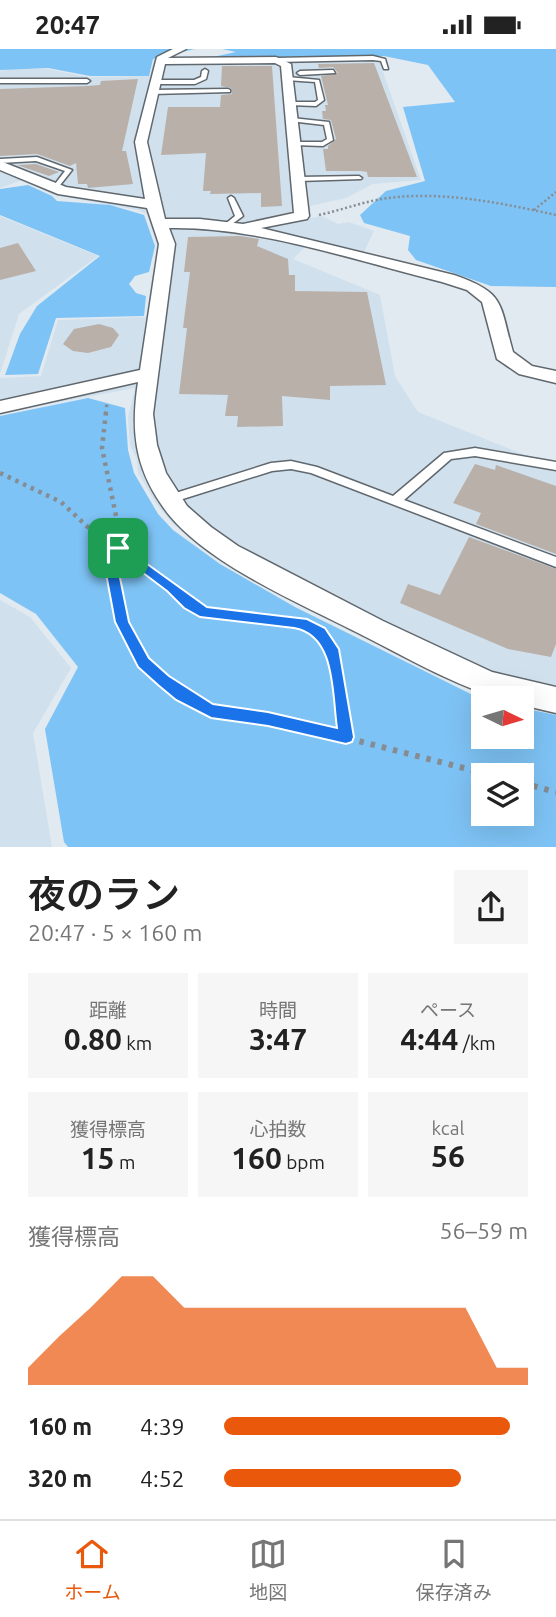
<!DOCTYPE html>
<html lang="ja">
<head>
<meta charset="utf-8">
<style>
  :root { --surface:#fff; --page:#f6f6f6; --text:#222; --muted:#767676; --line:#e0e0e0; --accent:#ea580c }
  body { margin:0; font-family:Ubuntu,"Noto Sans JP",sans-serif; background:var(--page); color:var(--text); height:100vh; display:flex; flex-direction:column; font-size:26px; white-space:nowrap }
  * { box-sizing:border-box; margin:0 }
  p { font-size:23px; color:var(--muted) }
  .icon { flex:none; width:38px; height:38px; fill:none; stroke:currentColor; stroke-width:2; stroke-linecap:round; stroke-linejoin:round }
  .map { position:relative; height:798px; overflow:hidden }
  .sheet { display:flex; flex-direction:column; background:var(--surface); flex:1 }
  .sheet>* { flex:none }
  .needle { width:46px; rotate:95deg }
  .buttons { position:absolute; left:471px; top:637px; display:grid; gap:14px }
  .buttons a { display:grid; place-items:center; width:63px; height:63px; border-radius:0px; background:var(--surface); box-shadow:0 7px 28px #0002; font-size:35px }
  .pin { position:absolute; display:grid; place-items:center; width:60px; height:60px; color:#fff; margin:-30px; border-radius:14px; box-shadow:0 4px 10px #0006 }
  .round { display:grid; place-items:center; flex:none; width:74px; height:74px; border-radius:0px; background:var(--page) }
  .headline { display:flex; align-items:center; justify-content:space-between; height:119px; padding:0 28px }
  h1 { font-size:38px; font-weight:600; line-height:52px }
  .metrics { display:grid; grid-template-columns:repeat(3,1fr); gap:10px; height:119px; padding:7px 28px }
  .metrics div { display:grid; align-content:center; border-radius:0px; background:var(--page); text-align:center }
  .metrics b { font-size:30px; font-weight:600 }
  .metrics small { font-size:19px; font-weight:400 }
  .metrics p { font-size:19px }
  .chart { height:196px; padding:14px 28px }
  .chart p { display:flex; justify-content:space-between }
  .chart svg { width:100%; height:126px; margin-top:7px; fill:var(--accent); opacity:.7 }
  ul { padding:0 28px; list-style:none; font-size:23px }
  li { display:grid; grid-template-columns:112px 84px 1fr; align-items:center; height:52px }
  li i { height:18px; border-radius:9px; background:var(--accent) }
  .status { display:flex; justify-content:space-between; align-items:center; height:49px; padding:0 35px; background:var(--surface); direction:ltr }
  .status svg { height:19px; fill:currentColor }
  .tabs { display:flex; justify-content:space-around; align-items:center; height:98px; border-top:2px solid var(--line); background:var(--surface); font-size:19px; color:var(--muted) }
  .tabs a { display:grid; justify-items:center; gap:4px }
  .tabs .on { color:var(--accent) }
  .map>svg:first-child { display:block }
  .built { fill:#d1e0ed }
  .forest { fill:#7ec3f5; fill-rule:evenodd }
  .building { fill:#b9b0a9 }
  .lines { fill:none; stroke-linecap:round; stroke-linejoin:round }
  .lane-casing { stroke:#60686e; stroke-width:3 }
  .street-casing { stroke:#60686e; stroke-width:3 }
  .path-far3 { stroke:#868c91; stroke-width:2.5; stroke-dasharray:2 2.5; stroke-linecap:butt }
  .path-far2 { stroke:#868c91; stroke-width:3.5; stroke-dasharray:2.5 4.5; stroke-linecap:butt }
  .path-far1 { stroke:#868c91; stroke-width:4.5; stroke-dasharray:3.5 5; stroke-linecap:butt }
  .path { stroke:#868c91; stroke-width:6; stroke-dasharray:4.5 7; stroke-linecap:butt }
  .lane { fill:#fff; fill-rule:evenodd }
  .street { fill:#fff; fill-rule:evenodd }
  .route { fill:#1a73e8; stroke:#fff; stroke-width:2; fill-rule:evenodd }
</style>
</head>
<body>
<div class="status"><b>20:47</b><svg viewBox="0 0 49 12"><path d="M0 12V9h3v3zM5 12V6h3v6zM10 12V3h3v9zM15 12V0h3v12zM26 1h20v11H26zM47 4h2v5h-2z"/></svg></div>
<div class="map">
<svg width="556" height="798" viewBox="0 0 556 798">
  <rect width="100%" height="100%" fill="#e1eaf1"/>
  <g class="built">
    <polygon points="385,8 389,20 382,20 421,131 373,135 346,149 310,157 311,169 322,167 338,175 349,173 374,182 360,211 305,198 293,210 380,246 395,327 418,363 525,406 556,412 556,661 522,656 522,649 492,649 478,645 298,555 222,511 174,476 157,456 138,424 137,410 130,397 128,368 135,339 0,364 0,329 41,327 58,271 146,268 157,197 147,165 138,161 53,146 25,130 0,139 0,22 8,19 47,20 89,28 150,27 154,10"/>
    <polygon points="0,167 98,207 19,265 0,325"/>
    <polygon points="0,551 30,568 71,619 33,684 52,798 0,798"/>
  </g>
  <g class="forest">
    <polygon points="0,0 195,0 153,10 149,27 90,27 48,19 0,21"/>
    <polygon points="222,0 556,0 556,238 491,237 416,211 408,201 410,187 364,174 360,166 386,142 425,132 403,58 455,53 428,16 384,7 185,9 213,8 236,3"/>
    <polygon points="28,136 52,147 57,152 110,156 144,166 155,197 149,223 135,227 129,235 136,244 146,247 144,267 56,269 38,325 5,326 20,285 37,257 100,207 0,166 0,140"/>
    <path d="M88,349L125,359L128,401L134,424L158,465L173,481L220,515L295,558L483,651V688H522V659L556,666V798H68L64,793L45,680L78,618L36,565L0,544V367ZM483,726H522V765H483Z"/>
  </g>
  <g class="building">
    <polygon points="374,14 417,128 368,128 367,123 361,122 326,122 323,100 328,100 328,97 336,90 331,71 323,70 322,62 326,62 325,56 328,56 321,27 338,24 333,18 319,19 318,15"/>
    <polygon points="222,17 272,17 282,157 261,158 261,144 210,145 211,142 203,142 206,104 161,106 168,58 220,58 221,46 232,45 231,39 221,37"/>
    <polygon points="138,30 122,102 126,102 133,135 88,139 87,135 78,135 76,114 70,117 37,105 0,107 0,40 87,37 100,36 101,32"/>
    <polygon points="36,115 59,123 49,127 17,116"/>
    <polygon points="240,187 259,190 257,197 288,210 289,226 295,226 295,242 367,243 386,336 330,337 330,351 282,347 283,377 237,378 238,367 225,367 228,346 179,345 187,279 183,279 190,223 184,223 188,188"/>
    <polygon points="18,194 36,222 0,231 0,199"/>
    <polygon points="99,275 113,279 119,286 111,298 88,304 73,302 63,295 74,280"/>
    <polygon points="475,415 495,421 496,416 556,437 556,505 476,475 481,464 453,454"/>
    <polygon points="469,488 556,520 556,595 551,608 508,600 400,554 408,535 440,546"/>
  </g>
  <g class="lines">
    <defs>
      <g id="lane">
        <polygon points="373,7 385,10 388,20 384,20 381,12 373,11 276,13 273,11 276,9"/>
        <polygon points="205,20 208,22 206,30 195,35 155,35 152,33 155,31 194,31 201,28 202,22"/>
        <polygon points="333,21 335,24 300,26 297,24 300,22"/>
        <polygon points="288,28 319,31 324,51 316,57 288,56 287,55 290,53 315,53 318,51 315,33 286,31"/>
        <polygon points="0,30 87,30 90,32 87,34 0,34"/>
        <polygon points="228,40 230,41 230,43 152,45 149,43 152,41"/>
        <polygon points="292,69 329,73 333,91 323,97 293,96 292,95 295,93 322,93 327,90 324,76 290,72 290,70"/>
        <polygon points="37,108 72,121 57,140 52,139 65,122 36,112 0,114 0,110"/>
        <polygon points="359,127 362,129 361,130 299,132 296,130 299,128"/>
        <polygon points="231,147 234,149 243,167 228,178 224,176 235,167 228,149"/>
        <polygon points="475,399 556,413 556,421 475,407 451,410 404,451 556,508 556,518 311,424 291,420 272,422 170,454 166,453 164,450 166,447 271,414 291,412 317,418 393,447 444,404"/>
      </g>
      <path id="street" d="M173,0H186L168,9L276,8L291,15L309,167L307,170L261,179L454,226C506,244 499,254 513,303L532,317L556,322V334L519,325L497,310L482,253L467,241L442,233C357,212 256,177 169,179L175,195L153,365L157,396L166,424L187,457L211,478L238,497L383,572L492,623L556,638V664L522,656V649C513,649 503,650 495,648C448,633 404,607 360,585C300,554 198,512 161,455C134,416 131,379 138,333L0,364V352L140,321L159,195L147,159L58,145L0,121V112L66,138L145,150L135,93L157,8ZM275,14L281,17L294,164L243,175L200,170H165L147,93L165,15Z"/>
    </defs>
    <use href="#lane" class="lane-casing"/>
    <use href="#street" class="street-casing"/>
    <g class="path-far3">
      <polyline points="534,161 556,143"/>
      <path d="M319,166C342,161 365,152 388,149C444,142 501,154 556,166"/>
    </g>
    <polyline class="path-far2" points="106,365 107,352"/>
    <g class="path-far1">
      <polyline points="106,363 102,399 121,491 112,519 120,556"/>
      <polyline points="0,424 61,453 91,481 130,506 191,556"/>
    </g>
    <g class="path">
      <path d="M119,554C130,605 162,637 207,660C225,669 251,666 270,671C344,687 418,708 492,726"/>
      <path d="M188,554C207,566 224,566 246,568C266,570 291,569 310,578C345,597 342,654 346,688"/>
      <polyline points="522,734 556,743"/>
    </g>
    <use href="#lane" class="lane"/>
    <use href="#street" class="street"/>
  </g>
  <path class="route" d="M118,494L207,558L307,570L325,579L339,600L354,688L352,693L346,695L268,677L211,669L176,651L158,636L138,618L115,573L105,519L112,499ZM122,508L167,542L184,559L200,568L294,579C336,586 332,645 337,679L268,663L213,655L169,627L149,609L129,573L118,519Z"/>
</svg>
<div class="buttons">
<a><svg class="needle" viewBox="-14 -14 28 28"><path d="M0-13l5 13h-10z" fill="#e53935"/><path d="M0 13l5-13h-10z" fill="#767676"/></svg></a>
<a><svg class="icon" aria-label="layers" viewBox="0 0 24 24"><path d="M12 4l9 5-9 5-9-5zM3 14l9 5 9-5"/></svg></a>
</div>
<div class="pin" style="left:118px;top:499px;background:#1e9e55"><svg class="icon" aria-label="arrive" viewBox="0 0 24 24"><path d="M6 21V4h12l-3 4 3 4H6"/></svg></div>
</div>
<section class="sheet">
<div class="headline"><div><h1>夜のラン</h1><p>20:47 · 5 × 160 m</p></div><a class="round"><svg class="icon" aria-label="share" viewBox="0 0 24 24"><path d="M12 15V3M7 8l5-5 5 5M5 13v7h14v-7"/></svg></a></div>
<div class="metrics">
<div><p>距離</p><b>0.80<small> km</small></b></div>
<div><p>時間</p><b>3:47</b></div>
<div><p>ペース</p><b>4:44<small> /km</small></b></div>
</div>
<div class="metrics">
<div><p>獲得標高</p><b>15<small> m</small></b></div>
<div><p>心拍数</p><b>160<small> bpm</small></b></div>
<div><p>kcal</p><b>56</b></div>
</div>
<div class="chart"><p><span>獲得標高</span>56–59 m</p>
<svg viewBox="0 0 160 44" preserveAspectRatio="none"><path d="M0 44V38L10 27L20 17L30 6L40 6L50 17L60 17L70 17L80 17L90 17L100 17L110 17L120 17L130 17L140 17L150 38L160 38V44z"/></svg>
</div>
<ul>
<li><b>160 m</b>4:39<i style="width:94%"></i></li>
<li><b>320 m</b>4:52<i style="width:78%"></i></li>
</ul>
</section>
<nav class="tabs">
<a class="on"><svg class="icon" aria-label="home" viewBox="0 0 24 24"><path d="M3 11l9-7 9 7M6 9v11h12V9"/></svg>ホーム</a>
<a><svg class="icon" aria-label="map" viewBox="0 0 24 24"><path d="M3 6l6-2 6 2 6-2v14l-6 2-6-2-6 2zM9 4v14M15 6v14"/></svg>地図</a>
<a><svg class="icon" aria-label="saved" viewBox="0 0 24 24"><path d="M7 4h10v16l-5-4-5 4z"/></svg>保存済み</a>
</nav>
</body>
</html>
